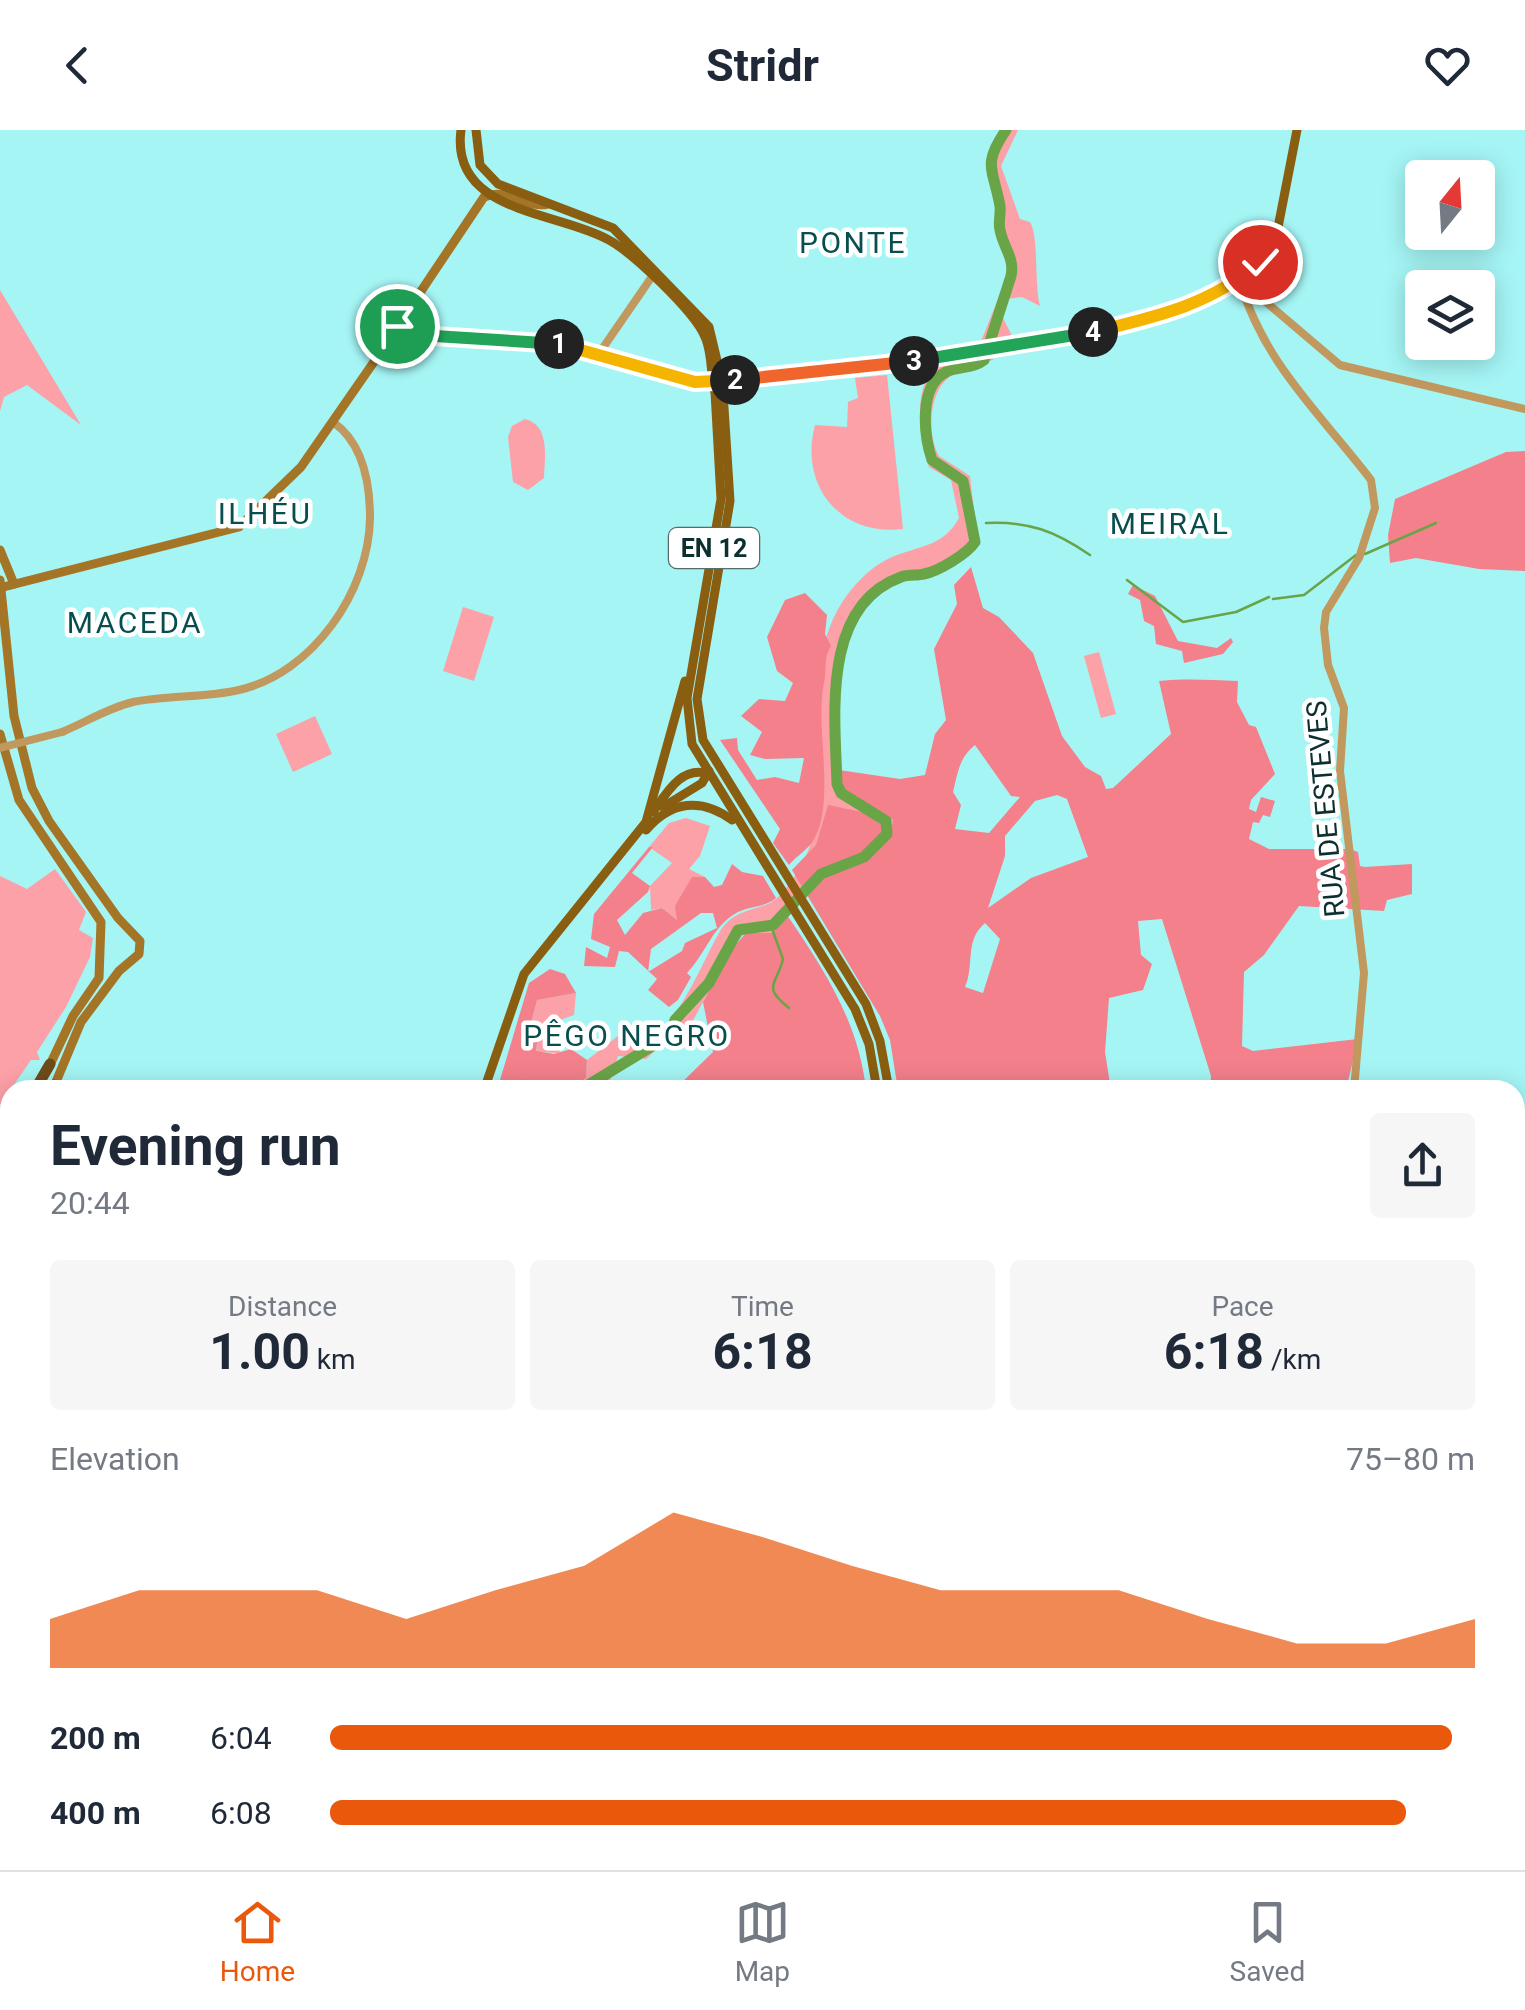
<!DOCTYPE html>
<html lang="en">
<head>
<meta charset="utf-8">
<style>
  :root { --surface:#fff; --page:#f6f6f7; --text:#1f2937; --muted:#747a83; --line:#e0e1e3; --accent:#ea580c }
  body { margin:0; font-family:Roboto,sans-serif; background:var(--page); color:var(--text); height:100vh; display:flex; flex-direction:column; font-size:38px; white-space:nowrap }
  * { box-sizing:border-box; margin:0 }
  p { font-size:32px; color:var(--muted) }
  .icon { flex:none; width:55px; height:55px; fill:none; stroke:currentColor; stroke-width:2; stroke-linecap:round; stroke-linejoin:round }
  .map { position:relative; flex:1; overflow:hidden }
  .panel { position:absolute; left:0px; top:950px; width:1525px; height:790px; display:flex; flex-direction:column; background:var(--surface); border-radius:30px 30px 0 0; box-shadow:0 5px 25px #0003 }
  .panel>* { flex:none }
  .needle { width:65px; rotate:18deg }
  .fabs { position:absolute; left:1405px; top:30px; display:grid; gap:20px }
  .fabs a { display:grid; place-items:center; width:90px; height:90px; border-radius:10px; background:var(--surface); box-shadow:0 5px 25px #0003; font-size:50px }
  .pin { position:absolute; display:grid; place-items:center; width:85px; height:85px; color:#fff; margin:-42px; border:5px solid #fff; border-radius:50%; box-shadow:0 2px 10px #0007 }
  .km { position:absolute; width:50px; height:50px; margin:-25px; border-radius:50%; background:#222; color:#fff; font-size:28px; line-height:50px; text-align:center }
  .round { display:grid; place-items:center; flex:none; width:105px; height:105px; border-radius:10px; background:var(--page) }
  .overview { display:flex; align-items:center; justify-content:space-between; height:170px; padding:0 50px }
  h1 { font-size:55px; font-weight:700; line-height:75px }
  .figures { display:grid; grid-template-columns:repeat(3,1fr); gap:15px; height:170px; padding:10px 50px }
  .figures div { display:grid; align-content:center; border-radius:10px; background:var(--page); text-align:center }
  .figures b { font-size:50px; font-weight:700 }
  .figures small { font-size:28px; font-weight:400 }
  .figures p { font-size:28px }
  .chart { height:280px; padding:20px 50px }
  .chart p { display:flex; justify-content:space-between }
  .chart svg { width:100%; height:180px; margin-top:10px; fill:var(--accent); opacity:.7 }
  ul { padding:0 50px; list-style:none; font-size:32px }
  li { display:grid; grid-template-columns:160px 120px 1fr; align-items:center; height:75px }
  li i { height:25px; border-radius:12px; background:var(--accent) }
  header { display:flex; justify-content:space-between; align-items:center; height:130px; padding:0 50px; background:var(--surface); font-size:45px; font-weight:700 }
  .tab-bar { display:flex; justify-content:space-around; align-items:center; height:140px; border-top:2px solid var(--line); background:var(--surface); font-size:28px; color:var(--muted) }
  .tab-bar a { display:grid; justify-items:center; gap:5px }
  .tab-bar .current { color:var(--accent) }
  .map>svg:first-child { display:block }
  .green { fill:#fca1a7 }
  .forest { fill:#f3808b; fill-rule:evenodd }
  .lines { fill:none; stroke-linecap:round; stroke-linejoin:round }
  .stream { stroke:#69a447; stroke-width:2.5 }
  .river { stroke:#69a447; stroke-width:11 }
  .tertiary { stroke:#c1985e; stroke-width:8 }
  .secondary { stroke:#a47527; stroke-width:9 }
  .primary { stroke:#895e11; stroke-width:9 }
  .motorway { stroke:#6d4c18; stroke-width:11 }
  .tertiary-bridge { stroke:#c1985e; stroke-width:8 }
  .secondary-bridge { stroke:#a47527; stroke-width:9 }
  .primary-bridge { stroke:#895e11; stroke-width:9 }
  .split-1-casing { stroke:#fff; stroke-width:20 }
  .split-2-casing { stroke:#fff; stroke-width:20 }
  .split-3-casing { stroke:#fff; stroke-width:20 }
  .split-4-casing { stroke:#fff; stroke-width:20 }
  .split-5-casing { stroke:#fff; stroke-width:20 }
  .split-1 { stroke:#22a559; stroke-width:12 }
  .split-2 { stroke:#f5b400; stroke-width:12 }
  .split-3 { stroke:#f0652b; stroke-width:12 }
  .split-4 { stroke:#22a559; stroke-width:12 }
  .split-5 { stroke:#f5b400; stroke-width:12 }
  .labels { text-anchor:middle; stroke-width:9; stroke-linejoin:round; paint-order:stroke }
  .shield { fill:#fff; stroke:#556d6d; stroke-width:2.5 }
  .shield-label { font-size:25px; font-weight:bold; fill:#0c2f2f }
  .street-label { font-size:28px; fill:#0c2f2f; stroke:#fff }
  .neighbourhood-label { font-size:30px; letter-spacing:2.5px; fill:#084e4e; stroke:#fff }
</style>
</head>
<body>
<header><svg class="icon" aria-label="back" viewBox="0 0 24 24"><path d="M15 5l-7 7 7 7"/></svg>Stridr<svg class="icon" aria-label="heart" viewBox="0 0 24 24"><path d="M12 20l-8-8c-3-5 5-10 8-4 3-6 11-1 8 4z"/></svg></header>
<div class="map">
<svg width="1525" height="1740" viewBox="0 0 1525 1740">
  <rect width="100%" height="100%" fill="#a5f5f5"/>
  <g class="green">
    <path d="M1001,0H1018L1001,36L1020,89L1030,92C1039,106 1034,153 1040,176L1022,167L1006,169L1002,186L1015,212L969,219L982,209L1011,136C1000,107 998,105 997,76C996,36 979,45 1001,0Z"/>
    <polygon points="0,160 81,295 27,255 4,267 0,281"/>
    <path d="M992,224L993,230C976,233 956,240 945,251C928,268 928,308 939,326L970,346L978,415C969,428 936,447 920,449C915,449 909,447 904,449C832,468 832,596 841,653L844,662L893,690L889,708L823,747L771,803H745L730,820L684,908L660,916L646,929L618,926L607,960H570L586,948L587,930L623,902L645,897L648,907C677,899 704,828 719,803C732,781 749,782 770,773C782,768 800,740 806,726C838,654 801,567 831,494C843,465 867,436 897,425C924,415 944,415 959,388L951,350L929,337C921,306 908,250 945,232C957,225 978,226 992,224Z"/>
    <path d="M887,245L903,399C840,407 799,355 815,295L847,297L848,272L858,268L855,248Z"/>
    <path d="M525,289C550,295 545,327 544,348L528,360L513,352L508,307L512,296Z"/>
    <polygon points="463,477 494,487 474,551 443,541"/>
    <polygon points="1099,522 1116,584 1101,588 1084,526"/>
    <polygon points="315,586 332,624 293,642 276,604"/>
    <polygon points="686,688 710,696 700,726 689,739 705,747 692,747 678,791 662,778 651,780 650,756 672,733 649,717 669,693"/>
    <polygon points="55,739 86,782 79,800 93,808 90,827 66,877 37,922 40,930 31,930 0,975 0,746 27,759"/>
    <polygon points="576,863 574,885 560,890 566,908 559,923 536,922 538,907 531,895 537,870"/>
    <polygon points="1525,1165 1525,1376 1515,1374 1515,1166"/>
    <polygon points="10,1340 10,1542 0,1538 0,1347"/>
    <polygon points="1525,1546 1525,1740 1433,1740 1424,1730 1515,1730 1515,1548"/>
  </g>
  <g class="forest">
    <polygon points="1525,321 1525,441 1479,439 1416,428 1390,433 1388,405 1395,369 1506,322"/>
    <path d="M971,437L983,478L999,487L1033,523L1062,606L1085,637L1101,646L1106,659L1113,658L1171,604L1159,551C1188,548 1210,550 1238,551L1237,572L1249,595L1256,597L1275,644L1251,670L1249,679L1256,682L1261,667L1275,671L1270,687L1263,685L1259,693L1253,692L1249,709L1269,719H1350L1358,722L1360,736L1365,737L1412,734V764L1387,770L1384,781L1299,776L1264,825L1244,842L1242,916L1253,921L1358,909L1346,960H1210L1211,946L1162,789L1138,791L1141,825L1152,834L1143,860L1109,868L1105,922L1111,960H898L890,910L880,886L792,740L816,715L828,675L862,682L891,701L893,690L844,661L839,640L900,649L925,645L935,604L946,590L934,519L957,474L954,455ZM975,615L1011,666L1020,667L989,703L955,699L961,675L953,662C958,642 959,628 975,615ZM1057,665L1067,669L1088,727L1031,748L988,778L1005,726V706L1035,671ZM985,793L1000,809L983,863L965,857C975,834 964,811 985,793Z"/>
    <polygon points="1133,455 1155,466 1178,511 1217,518 1231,508 1233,512 1223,524 1184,533 1182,521 1156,514 1154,496 1144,491 1140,470 1128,464"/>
    <path d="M805,463L827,485L825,504L831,516C823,528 827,539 824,553C814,597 838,677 811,714C806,720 795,728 789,735L773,713L780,699L720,610L737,608L738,620L757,650L775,647L799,653L804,628L765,629L750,625L762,602L741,586L759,569L785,571L793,553L777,541L767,507L785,470Z"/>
    <path d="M649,717H653L632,743L650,756L648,762L617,790L625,805L643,783L662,778L677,790L675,776L692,747H705L714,757L722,755L732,734L742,742L763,746L776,768C766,777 751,776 738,782C712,796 707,822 687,843L691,847L678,870L669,877L648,860L657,849L628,822L619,821L615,837L584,836L586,817L607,828L610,817L591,809L594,784ZM701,783H713L717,798L685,813L682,821L648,842L651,819Z"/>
    <path d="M787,785C825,841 859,893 866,960H674L713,922L703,872L731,820L746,803H771Z"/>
    <polygon points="550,839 565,844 576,863 537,870 531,894 539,899 536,921 554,924 571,919 587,930 586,948 570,960 497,960 529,853"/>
    <polygon points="1515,1374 1525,1376 1525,1546 1515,1548"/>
  </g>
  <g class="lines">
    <g class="stream">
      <path d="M986,393C1029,391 1055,401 1090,425"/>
      <polyline points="1365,424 1436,393"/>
      <polyline points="1127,450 1183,492 1236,482 1269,467"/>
      <polyline points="1273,469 1304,465 1356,425"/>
      <path d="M771,796L783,829C777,855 761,856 789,878"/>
      <polyline points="518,960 526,951 562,953 577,960"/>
      <polyline points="1166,1740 1168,1730"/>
    </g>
    <g class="river">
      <path d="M580,960L672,904L675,890L709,853L738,800L773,795L821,744L864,727L887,704L886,691L841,663L837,654C835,586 821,476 901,447C909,444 917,446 924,444C939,441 967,424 975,412L963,351L932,330C924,306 918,256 946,242C959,236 973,239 984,230L1011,146C1015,128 1003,117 1000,100C998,92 1001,84 1000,76C993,38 982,35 1006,0"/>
      <polyline points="0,1188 10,1180"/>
      <polyline points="0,1215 10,1226"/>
      <polyline points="0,1292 10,1282"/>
    </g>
    <g class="tertiary">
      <path d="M1239,149C1264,234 1319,282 1371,350L1375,378L1359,428L1326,482L1324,498L1328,535L1344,578L1340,641L1364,843L1354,960"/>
      <polyline points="1241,151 1340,235 1525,279"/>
      <polyline points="598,225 651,148"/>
      <path d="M62,602C86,592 108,578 133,572C168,565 205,568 239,560C313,543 369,461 370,388C370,352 363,313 333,292"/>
      <polyline points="1515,1165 1525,1165"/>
    </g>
    <g class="secondary">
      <path d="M387,212L484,67C508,57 525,79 548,74"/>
      <polyline points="0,420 14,454"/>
      <polyline points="0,450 14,586 32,658 49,691 118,788 140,811 139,824 119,841 81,892 53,959"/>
      <polyline points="11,455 239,397 301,337 387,213 403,204 550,211 695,252 718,252"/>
      <polyline points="0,604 19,670 101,792 99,848 73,886 48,939"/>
      <polyline points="10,1049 10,1080"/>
    </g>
    <g class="primary">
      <path d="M461,0C450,83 556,81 607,109C631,121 695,182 705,207C710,218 711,232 712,245"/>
      <polyline points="476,0 480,35 498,54 613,98 709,197 720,243"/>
      <polyline points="728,251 1014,217 1146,189 1208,169 1274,118 1297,0"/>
      <polyline points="715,262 721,369 687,568 692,614 855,879 869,914 877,960"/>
      <polyline points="723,262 730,371 697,569 703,610 866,874 880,911 889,960"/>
      <polyline points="663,677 702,653 709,641"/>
      <path d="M653,682C667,662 682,635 709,644"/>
      <path d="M646,700C671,671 701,667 732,690"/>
      <polyline points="484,960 524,844 646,692 685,551"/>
      <polyline points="0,1159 10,1156"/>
    </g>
    <g class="motorway">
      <polyline points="35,960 50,934"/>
      <polyline points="54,960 54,955"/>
      <polyline points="267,960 300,956 333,960"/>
      <polyline points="0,1034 10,1013"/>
      <polyline points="0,1094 10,1086"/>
      <polyline points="0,1109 10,1099"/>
      <polyline points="1381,1730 1391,1740"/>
      <polyline points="1398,1730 1408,1740"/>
    </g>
    <polyline class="tertiary-bridge" points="0,618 62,602"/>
    <polyline class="secondary-bridge" points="0,458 11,455"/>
    <g class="primary-bridge">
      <polyline points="720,243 723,262"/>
      <polyline points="712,245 715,262"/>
    </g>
  </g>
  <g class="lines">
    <defs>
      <polyline id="split-1" points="397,196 402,190 403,204 559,214"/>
      <polyline id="split-2" points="559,214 695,252 735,250"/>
      <polyline id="split-3" points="735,250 914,231"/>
      <polyline id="split-4" points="914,231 1093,202"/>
      <path id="split-5" d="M1093,202C1155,187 1211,175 1260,132"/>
    </defs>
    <use href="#split-1" class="split-1-casing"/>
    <use href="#split-2" class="split-2-casing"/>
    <use href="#split-3" class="split-3-casing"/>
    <use href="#split-4" class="split-4-casing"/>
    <use href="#split-5" class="split-5-casing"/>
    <use href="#split-1" class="split-1"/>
    <use href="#split-2" class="split-2"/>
    <use href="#split-3" class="split-3"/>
    <use href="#split-4" class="split-4"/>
    <use href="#split-5" class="split-5"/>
  </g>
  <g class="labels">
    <rect class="shield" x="669" y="398" width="90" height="40" rx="8"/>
    <g class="shield-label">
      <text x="714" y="427">EN 12</text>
    </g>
    <g class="street-label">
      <text transform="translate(1325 679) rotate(-95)" y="10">RUA DE ESTEVES</text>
    </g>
    <g class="neighbourhood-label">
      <text x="853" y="123">PONTE</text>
      <text x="265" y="394">ILHÉU</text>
      <text x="1170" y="404">MEIRAL</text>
      <text x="135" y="503">MACEDA</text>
      <text x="627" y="916">PÊGO NEGRO</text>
    </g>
  </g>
</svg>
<div class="fabs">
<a><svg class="needle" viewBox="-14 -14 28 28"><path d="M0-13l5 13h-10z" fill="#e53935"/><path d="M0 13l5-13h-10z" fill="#747a83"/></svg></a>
<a><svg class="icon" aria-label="layers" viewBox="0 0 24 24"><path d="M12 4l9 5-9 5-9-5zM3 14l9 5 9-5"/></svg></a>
</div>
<div class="pin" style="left:397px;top:196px;background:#1e9e55"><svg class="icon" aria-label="arrive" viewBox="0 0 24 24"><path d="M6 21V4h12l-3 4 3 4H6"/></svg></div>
<div class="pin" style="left:1260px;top:132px;background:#d93025"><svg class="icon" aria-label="check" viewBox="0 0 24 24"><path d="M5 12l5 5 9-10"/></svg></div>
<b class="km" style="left:559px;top:214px">1</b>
<b class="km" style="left:735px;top:250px">2</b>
<b class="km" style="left:914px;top:231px">3</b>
<b class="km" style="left:1093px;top:202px">4</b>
<section class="panel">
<div class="overview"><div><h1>Evening run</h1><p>20:44</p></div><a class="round"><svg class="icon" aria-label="share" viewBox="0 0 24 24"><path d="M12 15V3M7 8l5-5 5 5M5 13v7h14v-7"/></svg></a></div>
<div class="figures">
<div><p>Distance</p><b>1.00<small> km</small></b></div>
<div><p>Time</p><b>6:18</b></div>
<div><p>Pace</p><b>6:18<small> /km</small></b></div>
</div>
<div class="chart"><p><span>Elevation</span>75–80 m</p>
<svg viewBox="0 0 160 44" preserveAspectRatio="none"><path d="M0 44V32L10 25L20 25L30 25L40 32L50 25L60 19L70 6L80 12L90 19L100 25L110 25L120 25L130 32L140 38L150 38L160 32V44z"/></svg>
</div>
<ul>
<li><b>200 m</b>6:04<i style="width:98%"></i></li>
<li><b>400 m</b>6:08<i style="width:94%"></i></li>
</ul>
</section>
</div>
<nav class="tab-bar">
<a class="current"><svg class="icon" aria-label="home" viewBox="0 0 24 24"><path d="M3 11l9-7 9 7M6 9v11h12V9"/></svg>Home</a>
<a><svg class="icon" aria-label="map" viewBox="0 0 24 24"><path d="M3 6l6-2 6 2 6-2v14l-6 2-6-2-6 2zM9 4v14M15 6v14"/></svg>Map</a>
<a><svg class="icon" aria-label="saved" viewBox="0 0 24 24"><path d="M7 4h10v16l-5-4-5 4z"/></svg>Saved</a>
</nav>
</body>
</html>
